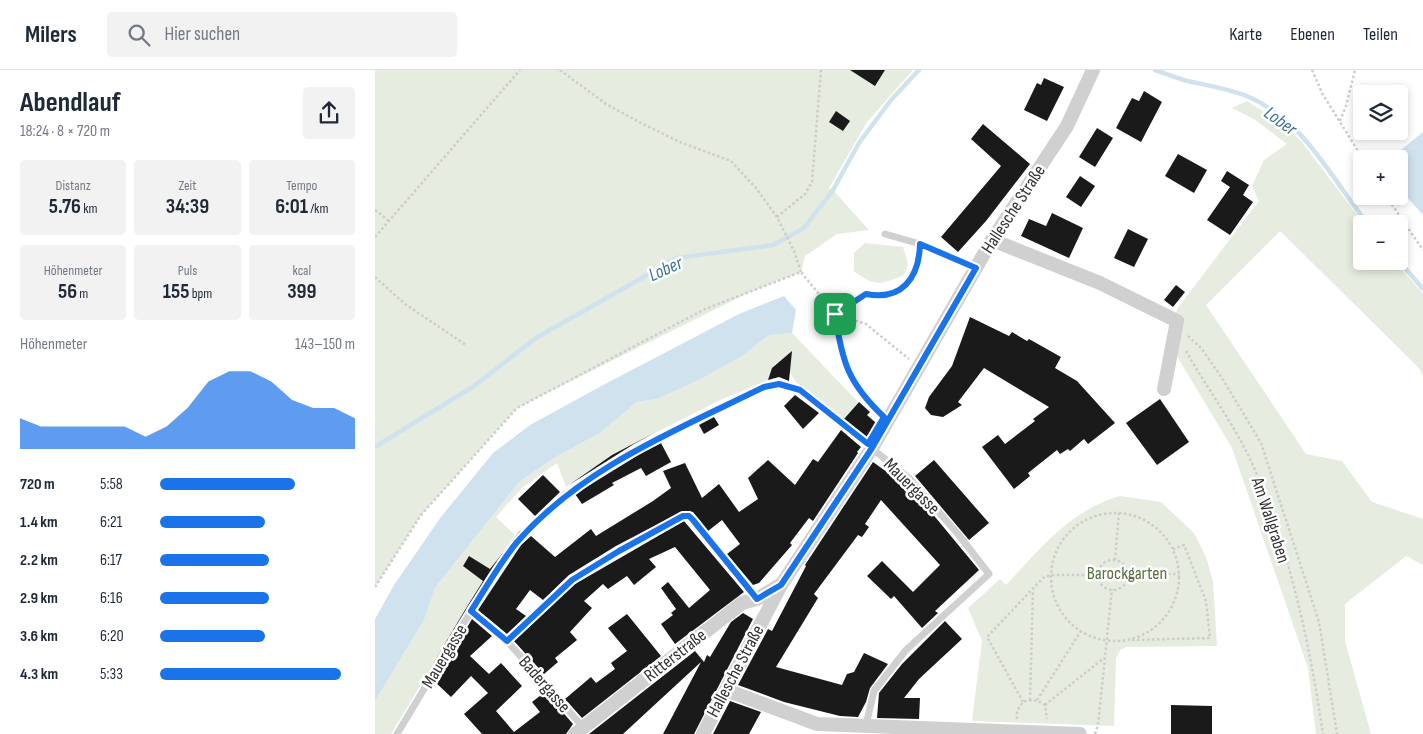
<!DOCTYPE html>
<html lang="de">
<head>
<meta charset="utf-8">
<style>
  :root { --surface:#fff; --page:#f2f2f3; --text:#1f2937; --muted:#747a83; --line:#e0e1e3; --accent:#1a73e8 }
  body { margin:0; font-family:"Sofia Sans Condensed",sans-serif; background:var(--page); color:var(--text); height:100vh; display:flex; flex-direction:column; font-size:19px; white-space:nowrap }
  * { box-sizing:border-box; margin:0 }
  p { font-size:16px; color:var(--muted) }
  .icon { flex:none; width:28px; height:28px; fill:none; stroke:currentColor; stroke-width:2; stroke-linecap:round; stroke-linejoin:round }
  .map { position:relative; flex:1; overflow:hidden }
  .sheet { display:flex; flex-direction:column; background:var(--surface); width:375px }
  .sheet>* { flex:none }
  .fabs { position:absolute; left:978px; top:15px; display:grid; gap:10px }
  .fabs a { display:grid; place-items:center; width:55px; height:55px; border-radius:5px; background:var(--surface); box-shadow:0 2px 8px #0003; font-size:25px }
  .pin { position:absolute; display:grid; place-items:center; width:42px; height:42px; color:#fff; margin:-21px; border-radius:10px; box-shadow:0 2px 8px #0006 }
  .round { display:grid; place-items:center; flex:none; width:52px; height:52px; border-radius:5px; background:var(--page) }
  .summary { display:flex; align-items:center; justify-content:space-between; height:85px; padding:0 20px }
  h1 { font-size:28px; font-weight:700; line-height:38px }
  .figures { display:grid; grid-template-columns:repeat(3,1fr); gap:8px; height:85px; padding:5px 20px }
  .figures div { display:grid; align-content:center; border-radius:5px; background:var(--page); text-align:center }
  .figures b { font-size:21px; font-weight:700 }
  .figures small { font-size:14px; font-weight:400 }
  .figures p { font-size:14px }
  .chart { height:140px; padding:10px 20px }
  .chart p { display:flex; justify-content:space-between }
  .chart svg { width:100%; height:90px; margin-top:5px; fill:var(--accent); opacity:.7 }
  ul { padding:0 20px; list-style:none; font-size:16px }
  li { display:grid; grid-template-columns:80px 60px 1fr; align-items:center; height:38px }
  li i { height:12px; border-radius:6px; background:var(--accent) }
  header { display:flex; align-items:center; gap:30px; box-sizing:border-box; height:70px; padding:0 25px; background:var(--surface); border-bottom:1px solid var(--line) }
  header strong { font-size:24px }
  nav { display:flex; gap:28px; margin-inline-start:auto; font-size:18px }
  .search { width:350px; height:45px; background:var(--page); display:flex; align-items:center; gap:12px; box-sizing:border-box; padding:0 18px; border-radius:5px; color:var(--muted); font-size:19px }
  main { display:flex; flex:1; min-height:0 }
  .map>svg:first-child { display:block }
  .green { fill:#e6ecdf }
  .water { fill:#cfe2ee }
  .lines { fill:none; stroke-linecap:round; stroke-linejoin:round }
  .stream { stroke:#cfe2ee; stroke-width:4.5 }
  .building { fill:#1a1a1a }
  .path { stroke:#cdcdcd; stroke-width:2.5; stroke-dasharray:2.5 2.5; stroke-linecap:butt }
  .lane { stroke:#d0d0d0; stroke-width:7 }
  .street { stroke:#d0d0d0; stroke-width:14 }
  .route-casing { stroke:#fff; stroke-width:10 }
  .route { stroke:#1a73e8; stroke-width:6 }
  .labels { text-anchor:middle; stroke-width:5; stroke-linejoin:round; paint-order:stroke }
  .street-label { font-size:18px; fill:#333; stroke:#fff }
  .park-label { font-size:18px; fill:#56703f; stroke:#fff }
  .water-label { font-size:19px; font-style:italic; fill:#3f7597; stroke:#fff }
</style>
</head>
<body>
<header>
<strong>Milers</strong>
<div class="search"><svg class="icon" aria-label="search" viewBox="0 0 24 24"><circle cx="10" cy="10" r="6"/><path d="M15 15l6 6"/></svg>Hier suchen</div>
<nav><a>Karte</a><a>Ebenen</a><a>Teilen</a></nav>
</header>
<main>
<section class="sheet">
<div class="summary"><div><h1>Abendlauf</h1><p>18:24 · 8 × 720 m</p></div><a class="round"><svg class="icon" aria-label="share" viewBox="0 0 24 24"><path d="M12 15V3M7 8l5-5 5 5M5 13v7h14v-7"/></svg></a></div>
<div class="figures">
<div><p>Distanz</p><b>5.76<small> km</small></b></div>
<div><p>Zeit</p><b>34:39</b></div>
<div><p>Tempo</p><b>6:01<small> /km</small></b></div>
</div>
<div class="figures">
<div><p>Höhenmeter</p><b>56<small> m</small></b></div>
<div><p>Puls</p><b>155<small> bpm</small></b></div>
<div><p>kcal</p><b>399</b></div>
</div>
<div class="chart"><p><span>Höhenmeter</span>143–150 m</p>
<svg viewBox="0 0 160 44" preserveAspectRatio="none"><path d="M0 44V29L10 33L20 33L30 33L40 33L50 33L60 38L70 33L80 24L90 11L100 6L110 6L120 11L130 20L140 24L150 24L160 29V44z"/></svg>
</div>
<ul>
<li><b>720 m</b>5:58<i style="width:69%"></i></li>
<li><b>1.4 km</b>6:21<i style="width:54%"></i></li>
<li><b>2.2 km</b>6:17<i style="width:56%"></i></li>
<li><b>2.9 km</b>6:16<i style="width:56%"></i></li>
<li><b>3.6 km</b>6:20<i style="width:54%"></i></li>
<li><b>4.3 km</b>5:33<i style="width:93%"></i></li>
</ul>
</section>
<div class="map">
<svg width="1048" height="664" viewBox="0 0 1048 664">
  <rect width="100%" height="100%" fill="#fff"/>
  <g class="green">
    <polygon points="0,0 538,0 492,52 454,118 458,120 494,160 462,164 430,186 426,202 375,222 142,338 46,445 0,517"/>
    <polygon points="872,31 909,55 926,71 989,154 986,154 986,191 1020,191 1048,224 1048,306 1043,297 905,161 831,235 931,384 967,391 997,432 1048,449 1048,495 1031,486 970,534 970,571 996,664 941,664 933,598 857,378 794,273 802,239 884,131 877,116 889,90 912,74 879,49 857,38"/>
    <path d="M490,173L528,177L533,194L529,205C505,215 500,217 479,201V183Z"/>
    <polygon points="417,263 483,332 469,349 421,312 410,295 401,293 397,299 396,309 345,330 237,385 191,417 182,393 148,417 121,447 140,465 115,499 94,486 88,495 108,511 16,664 0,664 0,631 49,550 60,518 144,412 179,388 225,363 262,332 282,329 367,286 394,265"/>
    <path d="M745,426L786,432L819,463L831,487L838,511L842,576L751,577L745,580L741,589L739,656L597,651L607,571L593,538L625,509L631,515C665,479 695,440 745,426Z"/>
  </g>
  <g class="water">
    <polygon points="1048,62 1048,145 1024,118 1024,89 1016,88"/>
    <polygon points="409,226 421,240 417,263 394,265 367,286 325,309 282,329 262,332 225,363 179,388 144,412 60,518 49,550 0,631 0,549 19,515 66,447 118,383 155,355 230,314 364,244"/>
  </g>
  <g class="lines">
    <g class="stream">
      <path d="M780,0C792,4 804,9 817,12C836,16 853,19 872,26C930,51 955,107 993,154"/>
      <polyline points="1024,191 1048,219"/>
      <polyline points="0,377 99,316 161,268 302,188 398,175 429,158 458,120 484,73 516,30 544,0"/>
    </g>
  </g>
  <g class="building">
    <polygon points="475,0 510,0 500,16"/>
    <polygon points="669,8 689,17 672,51 649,40 662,13 666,15"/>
    <polygon points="769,21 787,32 766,72 741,58 757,28 764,31"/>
    <polygon points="461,41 475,51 468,61 454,52"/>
    <polygon points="608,54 655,94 611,151 583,182 566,167 626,96 596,69"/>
    <polygon points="722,58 738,68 720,97 704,87"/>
    <polygon points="803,84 832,100 819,123 790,106"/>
    <polygon points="852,101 874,115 868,125 878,132 855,165 832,150 855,117 846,111"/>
    <polygon points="705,106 720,116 706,137 691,127"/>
    <polygon points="677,143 708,158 694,188 646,166 654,149 671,156"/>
    <polygon points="753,159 773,169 759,197 739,188"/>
    <polygon points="801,215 810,222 798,237 789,230"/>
    <polygon points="595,247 634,266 637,262 652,271 654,269 686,287 680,298 702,311 740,353 713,374 709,369 695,381 693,379 685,384 682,380 653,403 655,406 639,419 607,377 623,365 630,374 660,351 658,349 674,337 609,298 583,332 587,335 568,347 556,345 550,338 554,327 577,296"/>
    <polygon points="417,281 414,311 404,307 393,310 397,298"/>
    <polygon points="420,325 444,343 428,359 409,336"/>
    <polygon points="785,329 814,372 782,395 751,353"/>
    <polygon points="484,332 495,342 492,345 501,353 493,368 469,349"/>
    <polygon points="339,347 344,355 329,364 324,355"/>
    <polygon points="466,360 486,377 482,382 483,383 438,451 434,448 415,473 417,475 384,513 378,515 352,484 365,474 347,450 333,461 318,442 308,441 241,476 194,505 168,530 155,520 141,539 151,546 132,564 103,540 146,475 156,466 180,487 216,459 221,466 278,431 296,418 288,401 310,393 327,428 344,414 364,442 383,429 373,408 393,390 420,415 438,389 443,392"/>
    <polygon points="281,362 259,374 194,415 237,385"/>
    <polygon points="286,373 296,392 271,406 266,398 237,413 239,415 207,434 200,424 265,384"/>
    <polygon points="559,390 614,453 594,470 540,406"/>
    <polygon points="498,392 530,415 532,413 604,500 560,541 563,543 547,558 519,526 516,529 492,506 507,491 538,522 565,495 506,430 490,454 494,457 487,467 483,465 439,524 443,528 401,597 467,615 472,604 479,602 489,583 513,594 495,618 491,632 483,647 465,646 409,632 363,615 393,559 397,561 431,496 430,495"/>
    <polygon points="168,405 185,422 160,446 143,429"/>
    <polygon points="309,451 369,522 300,574 286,554 298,545 296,543 301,539 286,518 293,512 314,538 335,520 300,477 274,489 281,497 259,515 252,506 233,519 228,514 209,531 217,538 195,562 202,570 180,588 183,592 169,604 139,571 200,514"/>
    <polygon points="147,458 92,538 52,604 90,540 108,511 88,496 94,486 115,499"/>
    <polygon points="368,543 378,549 319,664 288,664 326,592 248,664 214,664 320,581 329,592 332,585 335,587 356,552"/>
    <polygon points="252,544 286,586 207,648 190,629 216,607 221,613 240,599 236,593 252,581 233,558"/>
    <polygon points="97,549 117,566 95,586 114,604 126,593 147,616 121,641 139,662 165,642 157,632 170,622 198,654 191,664 107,664 89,644 113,623 96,606 76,627 60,612"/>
    <polygon points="570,551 587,569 544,609 529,628 545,628 544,649 502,648 504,623 527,594"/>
    <polygon points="355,631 386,642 374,664 338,664"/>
    <polygon points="796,635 837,636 837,664 796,664"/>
  </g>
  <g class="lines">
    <g class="path">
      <polyline points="185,0 231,34 266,53 307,73 356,91 381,118 402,147 419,181 426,202"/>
      <polyline points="937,0 947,23 988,89"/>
      <polyline points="965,51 971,36 980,0"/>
      <polyline points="1011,126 1048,180"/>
      <polyline points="0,140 14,151"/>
      <polyline points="402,147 430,124 437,112 446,0"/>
      <polyline points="0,167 145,0"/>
      <polyline points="0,207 30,234 91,275"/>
      <polyline points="813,266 827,279 847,308 886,373 944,552 962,664"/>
      <path d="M811,281C833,320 862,358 880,400C915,483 935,575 948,664"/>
      <path d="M502,341C472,312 466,284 460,244L491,224C509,228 530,223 539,205C542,200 543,192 545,186"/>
      <circle cx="740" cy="507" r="64"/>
      <polyline points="740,490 744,442"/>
      <circle cx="738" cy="505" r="15"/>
      <polyline points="753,504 804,504"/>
      <polyline points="0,517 46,445 142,338 330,239 426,202 460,244 491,254 534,289"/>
      <polyline points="757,570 835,568 831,531 809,475 798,479"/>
      <polyline points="655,630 658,520"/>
      <polyline points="662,630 706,561"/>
      <polyline points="648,632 612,567 668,508 675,505 723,505"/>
      <polyline points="670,635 729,588"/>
      <path d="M642,649V641L648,632C657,629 662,630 670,635L672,649"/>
      <polyline points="720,664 723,655 737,519"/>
    </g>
    <g class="lane">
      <polyline points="510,164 545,174 601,197"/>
      <polyline points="96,541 132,571"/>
      <polyline points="208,657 132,571 197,510 244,481 308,446 314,446 382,529"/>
      <polyline points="22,664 96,541 142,472 189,425 262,379 389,317 404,314 425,321 535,409 583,464 614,504 531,580 499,621 491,655"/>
    </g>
    <g class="street">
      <polyline points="617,170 725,213 802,251 789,319"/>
      <polyline points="351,620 442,654 705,664"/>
      <polyline points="200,664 367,533 382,529 405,515"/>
      <polyline points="328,664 406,515 497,378 617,170 692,56 718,0"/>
    </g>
  </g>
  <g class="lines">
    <defs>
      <path id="route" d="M545,174L601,198L497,378L406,515L382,529L318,450L314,446H308L244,481L197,510L132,571L96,541C111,518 125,492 143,471C208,397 302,360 389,317L404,314L425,320L493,374L509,347C473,313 467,292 460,244L491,224C527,231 544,208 545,174Z"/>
    </defs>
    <use href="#route" class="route-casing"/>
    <use href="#route" class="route"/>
  </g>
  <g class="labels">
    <g class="street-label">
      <text transform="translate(638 139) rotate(-57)" y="6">Hallesche Straße</text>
      <text transform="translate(537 416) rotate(45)" y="6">Mauergasse</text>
      <text transform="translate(896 450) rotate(72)" y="6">Am Wallgraben</text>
      <text transform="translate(300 585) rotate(-38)" y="6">Ritterstraße</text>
      <text transform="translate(69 586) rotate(-59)" y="6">Mauergasse</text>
      <text transform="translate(360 601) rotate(-62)" y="6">Hallesche Straße</text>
      <text transform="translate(170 614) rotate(49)" y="6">Badergasse</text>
    </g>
    <g class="park-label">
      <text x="752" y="509">Barockgarten</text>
    </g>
    <g class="water-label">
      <text transform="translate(906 50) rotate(36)" y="7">Lober</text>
      <text transform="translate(290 198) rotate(-24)" y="7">Lober</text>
    </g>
  </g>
</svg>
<div class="fabs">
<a><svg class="icon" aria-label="layers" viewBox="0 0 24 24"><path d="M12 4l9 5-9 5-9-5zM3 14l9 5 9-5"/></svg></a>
<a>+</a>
<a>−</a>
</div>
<div class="pin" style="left:460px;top:244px;background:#1e9e55"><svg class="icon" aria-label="arrive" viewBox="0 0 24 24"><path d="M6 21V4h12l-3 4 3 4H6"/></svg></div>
</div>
</main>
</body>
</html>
